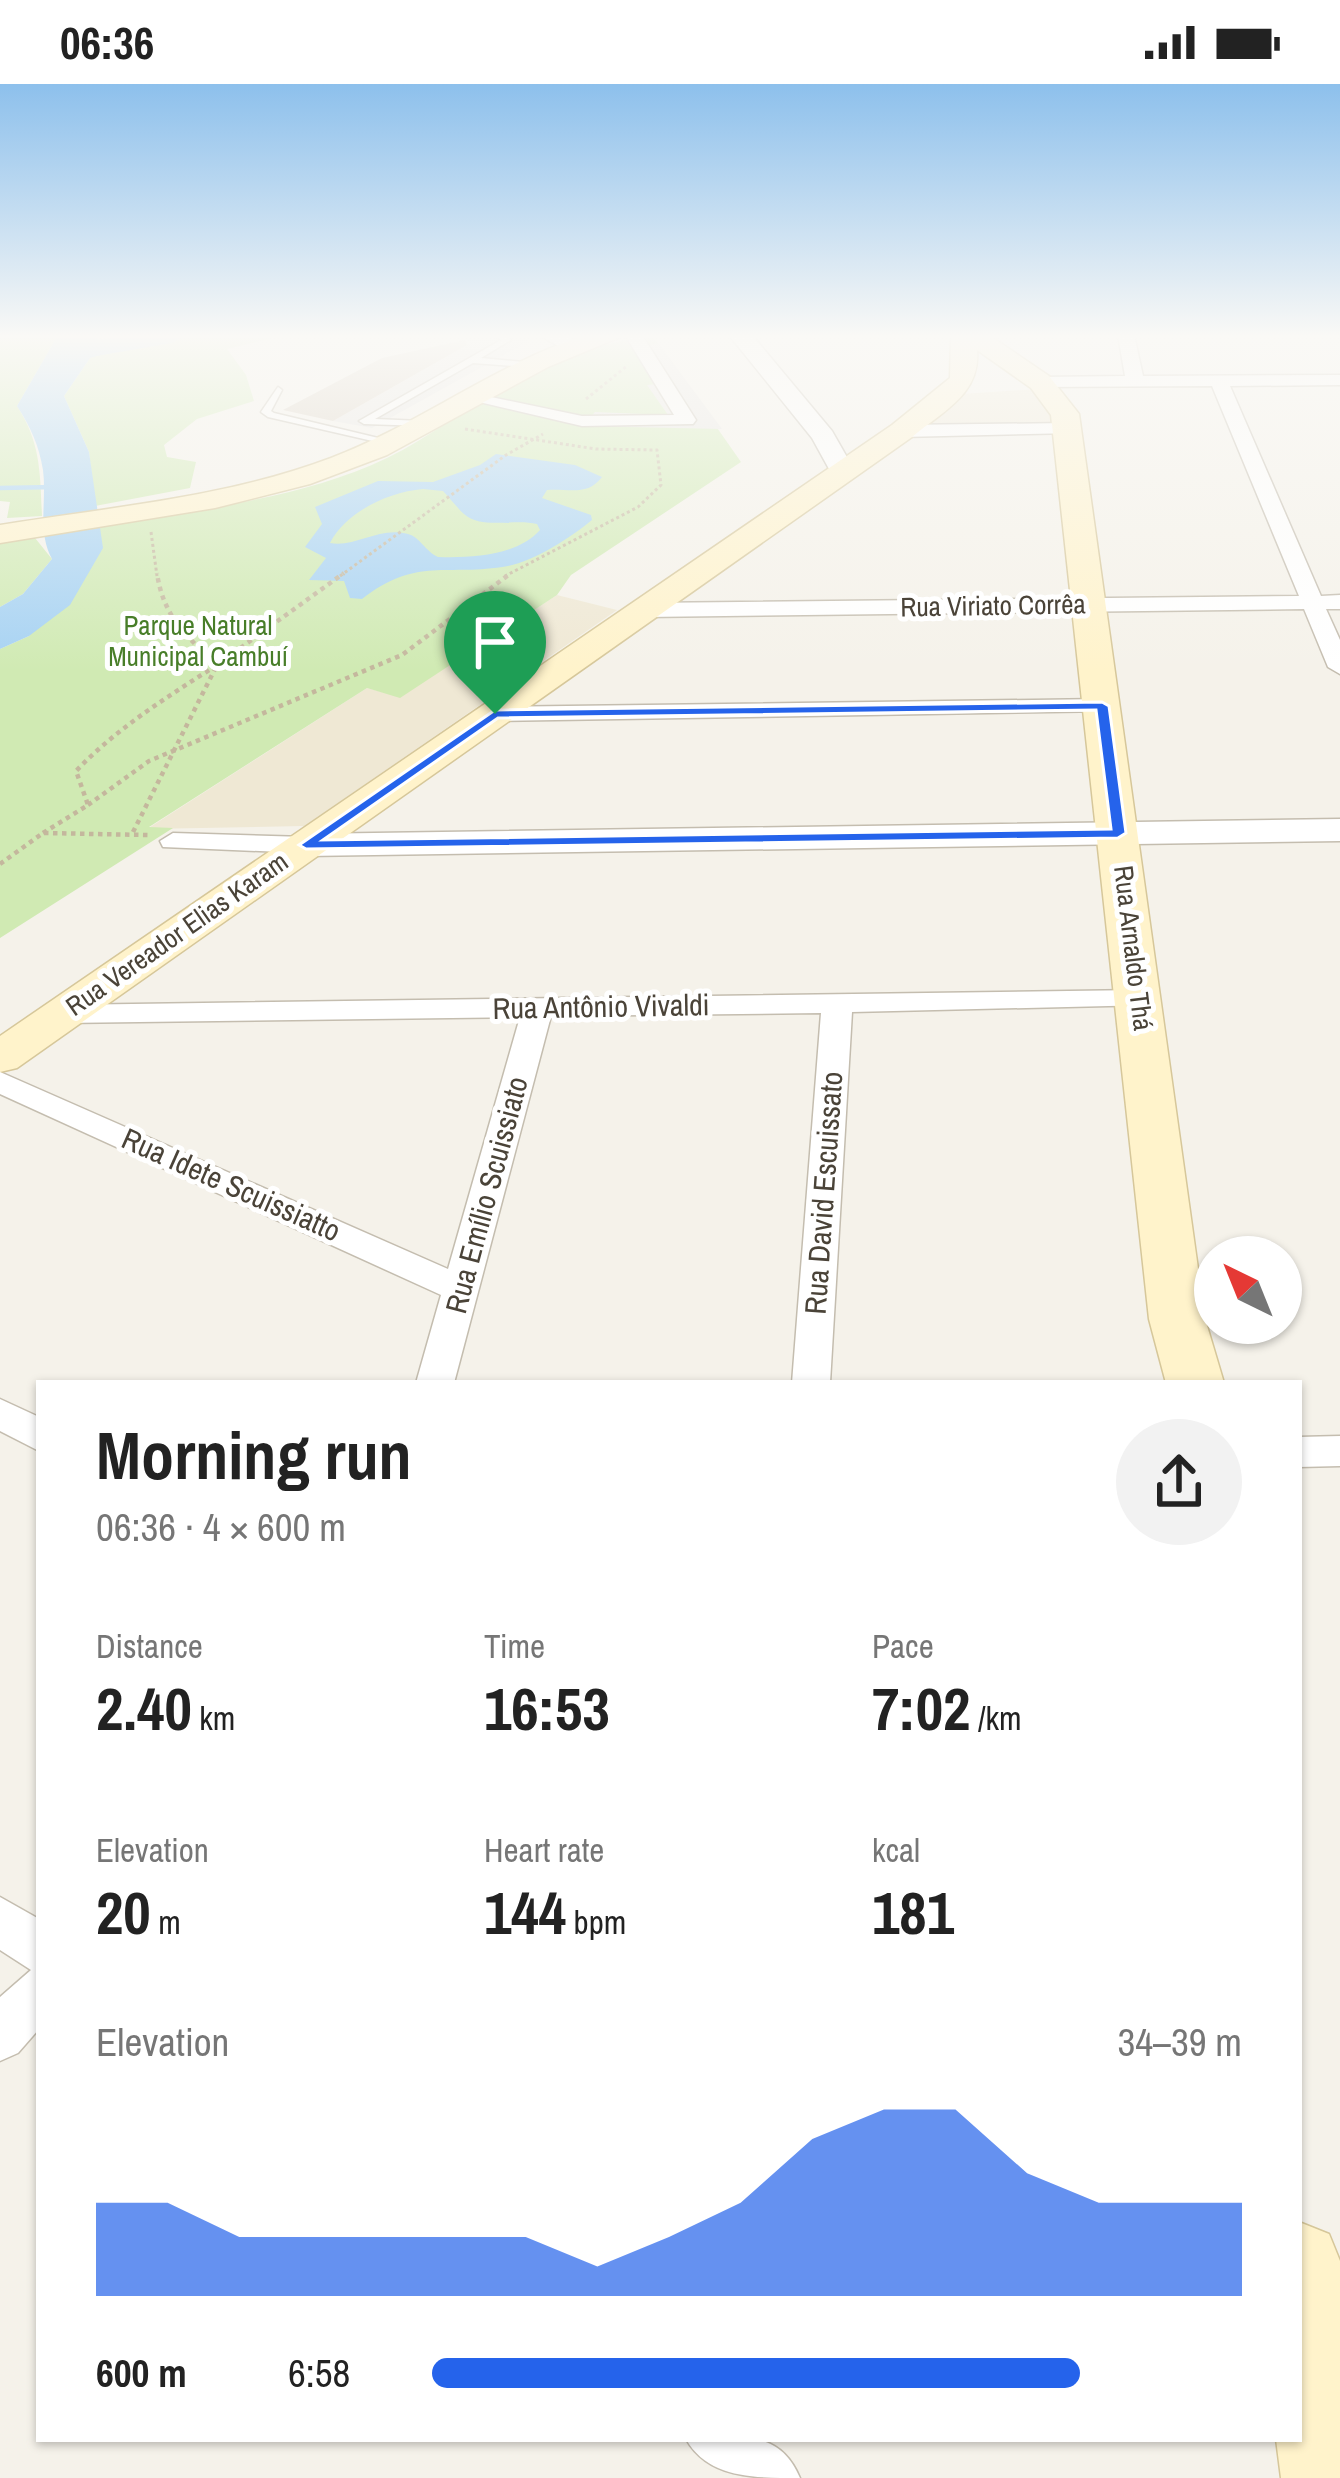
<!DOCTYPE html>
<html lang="en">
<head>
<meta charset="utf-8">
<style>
  :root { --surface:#fff; --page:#f2f2f2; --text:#222; --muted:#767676; --accent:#2563eb }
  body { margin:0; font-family:"Archivo Narrow",sans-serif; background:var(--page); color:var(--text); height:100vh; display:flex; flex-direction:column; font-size:45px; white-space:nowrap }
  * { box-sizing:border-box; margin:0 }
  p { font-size:39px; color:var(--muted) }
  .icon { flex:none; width:66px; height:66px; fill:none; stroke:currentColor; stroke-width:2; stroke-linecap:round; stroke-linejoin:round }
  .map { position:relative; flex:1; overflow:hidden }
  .side { position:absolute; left:36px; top:1296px; width:1266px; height:1062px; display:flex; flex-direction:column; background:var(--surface); border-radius:0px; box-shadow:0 3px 9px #0004 }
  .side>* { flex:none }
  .needle { width:78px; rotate:317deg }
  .tools { position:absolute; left:1194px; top:1152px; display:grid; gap:24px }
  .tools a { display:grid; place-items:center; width:108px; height:108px; border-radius:50%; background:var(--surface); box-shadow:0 3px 9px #0004; font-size:60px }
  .pin { position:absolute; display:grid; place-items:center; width:102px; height:102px; color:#fff; margin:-123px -51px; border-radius:50% 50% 50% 0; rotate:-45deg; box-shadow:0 0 12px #0007 }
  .pin .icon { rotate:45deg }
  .round { display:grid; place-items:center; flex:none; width:126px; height:126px; border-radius:63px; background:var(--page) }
  .summary { display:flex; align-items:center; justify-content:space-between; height:204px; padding:0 60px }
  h1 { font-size:66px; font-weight:700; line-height:90px }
  .metrics { display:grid; grid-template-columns:repeat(3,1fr); gap:18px; height:204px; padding:12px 60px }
  .metrics div { display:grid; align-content:center }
  .metrics b { font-size:60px; font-weight:700 }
  .metrics small { font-size:33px; font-weight:400 }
  .metrics p { font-size:33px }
  .chart { height:336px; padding:24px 60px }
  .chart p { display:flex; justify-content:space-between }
  .chart svg { width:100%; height:216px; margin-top:12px; fill:var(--accent); opacity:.7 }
  ul { padding:0 60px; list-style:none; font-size:39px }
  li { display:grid; grid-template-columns:192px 144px 1fr; align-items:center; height:90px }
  li i { height:30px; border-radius:15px; background:var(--accent) }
  .status { display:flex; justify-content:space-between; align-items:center; height:84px; padding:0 60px; background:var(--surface); direction:ltr }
  .status svg { height:33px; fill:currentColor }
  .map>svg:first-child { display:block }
  .education { fill:#efe8d4 }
  .green { fill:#d0eab3 }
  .parking { fill:#e7e5e2 }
  .water { fill:#a6d2f3; fill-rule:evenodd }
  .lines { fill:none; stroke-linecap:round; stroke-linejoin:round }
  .stream { stroke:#a6d2f3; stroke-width:4.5 }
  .river { fill:#a6d2f3; fill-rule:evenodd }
  .building { fill:#d8cebf }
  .service-casing { stroke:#c4bdaf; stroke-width:3 }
  .minor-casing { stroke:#c4bdaf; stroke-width:3 }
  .tertiary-casing { stroke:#c4bdaf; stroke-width:3 }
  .secondary-casing { stroke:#d6c79a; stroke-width:3 }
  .path-far1 { stroke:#c4b79d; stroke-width:3; stroke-dasharray:3 3; stroke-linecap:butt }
  .path { stroke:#c4b79d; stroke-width:4.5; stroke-dasharray:4.5 4.5; stroke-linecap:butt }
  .service { fill:#fff; fill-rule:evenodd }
  .minor { fill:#fff; fill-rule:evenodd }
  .tertiary { fill:#fff; fill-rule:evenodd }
  .secondary { fill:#fff3cb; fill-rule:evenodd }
  .route { fill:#2563eb; stroke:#fff; stroke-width:3; fill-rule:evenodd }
  .labels { text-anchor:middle; stroke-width:10; stroke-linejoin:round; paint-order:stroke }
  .far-street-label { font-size:27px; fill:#4a4338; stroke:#fff }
  .far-park-label { font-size:27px; fill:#487e29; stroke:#fff }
  .street-label { font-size:30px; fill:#4a4338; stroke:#fff }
</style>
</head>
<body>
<div class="status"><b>06:36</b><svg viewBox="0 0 49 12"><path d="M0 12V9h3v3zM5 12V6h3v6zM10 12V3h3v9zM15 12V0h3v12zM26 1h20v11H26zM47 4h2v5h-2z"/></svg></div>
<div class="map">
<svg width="1340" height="2394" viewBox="0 0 1340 2394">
  <rect width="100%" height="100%" fill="#f5f2ea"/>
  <g class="education">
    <polygon points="1038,305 1051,321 1055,341 922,343 962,310"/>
    <polygon points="557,511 617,526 305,742 147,745 367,604 400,613"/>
  </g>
  <g class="green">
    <path d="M0,251H58L17,322C41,359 40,389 42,432L7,434L10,418L0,417Z"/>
    <polygon points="197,251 286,251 227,265 246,291 254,317 197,335 164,361 167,373 196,378 190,404 95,422 89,368 64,312 90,274 103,268"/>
    <path d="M652,251L741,378L571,491L557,511L400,614L367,604L149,743L173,744L0,854V565L29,552L101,441C197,425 299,416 387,374C432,352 470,321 513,297C556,273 604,259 652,251Z"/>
    <polygon points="35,454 52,475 23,510 0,523 0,459"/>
  </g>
  <g class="parking">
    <polygon points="474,251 519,251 529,257 372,344 333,337 473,258 467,256"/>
    <polygon points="659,260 722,345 582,342 595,328 668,331 647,301 656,300 634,262"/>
  </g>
  <g class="water">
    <path d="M58,251H97L98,259L135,261L90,274L64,312L89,368L103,464L70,521L29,552L0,565V523L23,510L52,475C37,448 47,416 43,386C39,361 30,342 17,322Z"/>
    <path d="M496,370L575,381L602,393C587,413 568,404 547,406L542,414L591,431L592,436C571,453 535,477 508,482C447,493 417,472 362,515L350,514L344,497L309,496L326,474L305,463L322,440L315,423L378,397L433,398L480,381ZM423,405L443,407C450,414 457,424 464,430C482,446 515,434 537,440L540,446C517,472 471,474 438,473C425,467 420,453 408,450C379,442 355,464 330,459C346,428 388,408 423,405Z"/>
  </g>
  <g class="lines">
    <polyline class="stream" points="0,404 55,403"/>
    <polygon class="river" points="124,251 185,251 172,259 73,276 60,268 64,262"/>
  </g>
  <polygon class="building" points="465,256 467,261 333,337 283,326 382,274"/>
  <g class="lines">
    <defs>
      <g id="service">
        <polygon points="492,251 504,251 511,256 481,274 524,278 527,283 473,279 375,335 422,337 425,342 364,340 359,337 501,256"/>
        <polygon points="278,303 282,306 271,327 274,329 395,358 390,361 268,333 261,328"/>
      </g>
      <g id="minor">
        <polygon points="625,251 642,251 696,336 693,340 582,342 458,313 467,308 582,332 674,331"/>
        <polygon points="1118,251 1134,251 1143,292 1340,291 1340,301 1230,302 1321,512 1340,511 1340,525 1326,525 1340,556 1340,590 1328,583 1304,525 645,533 634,526 645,519 1299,512 1212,302 1040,303 1031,298 1040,293 1125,292"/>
        <polygon points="1068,339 1077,345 1075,349 902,353 893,347 902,341"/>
        <polygon points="1103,615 1112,617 1112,627 495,637 483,630 495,623"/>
        <polygon points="173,749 306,753 320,761 306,769 163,763 160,757"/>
        <polygon points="1139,906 1150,909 1154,915 1150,921 852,928 830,1299 792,1299 821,929 551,932 454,1299 416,1299 441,1211 0,1010 0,988 448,1185 520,933 62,939 47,930 62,921"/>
        <polygon points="0,1315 39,1333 39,1367 0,1347"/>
        <polygon points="1340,1352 1340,1382 1299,1383 1299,1353"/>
        <polygon points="0,1813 39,1835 39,1945 18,1969 0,1977 0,1913 31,1886 0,1866"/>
        <path d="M686,2355C734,2355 778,2341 800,2394C752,2394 708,2394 686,2355Z"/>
      </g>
      <g id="tertiary">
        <polygon points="539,251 567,251 583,263 572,270"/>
        <polygon points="729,251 752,251 832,347 856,389 852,394 834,394 812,354"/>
        <polygon points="1340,735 1340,757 306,772 293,769 288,761 293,753 306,750"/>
      </g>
      <g id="secondary">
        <path d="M586,251H625L548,283L387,371L310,400L215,424L0,459V441C111,423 225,414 331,374C420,340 495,280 586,251Z"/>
        <path d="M951,251H989L1049,292L1079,330L1205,1235L1224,1299H1166L1149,1235L1051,331L1031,304L977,266C981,310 943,327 912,353L17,984L0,988V952L892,341L950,294Z"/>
        <polygon points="1299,2138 1329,2150 1340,2177 1340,2394 1281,2394 1276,2355 1299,2355"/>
      </g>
    </defs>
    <use href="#service" class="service-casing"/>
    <use href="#minor" class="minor-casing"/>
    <use href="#tertiary" class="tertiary-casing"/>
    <use href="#secondary" class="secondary-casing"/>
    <g class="path-far1">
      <polyline points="586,315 627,282"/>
      <polyline points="465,345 596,365 657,366 661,401 638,423 505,492"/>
      <polyline points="151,448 157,492"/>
      <polyline points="340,492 506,371 543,350"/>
    </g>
    <g class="path">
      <polyline points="88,721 149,677 402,571 511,489"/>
      <polyline points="133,748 217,581 344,489"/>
      <path d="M43,749L88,721L76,687C117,644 167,613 217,581C186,552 163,532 157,489"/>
      <polyline points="0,780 43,749 148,751"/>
    </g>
    <use href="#service" class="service"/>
    <use href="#minor" class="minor"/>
    <use href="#tertiary" class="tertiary"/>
    <use href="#secondary" class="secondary"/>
  </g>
  <linearGradient id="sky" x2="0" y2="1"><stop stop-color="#8dc0ec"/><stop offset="0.43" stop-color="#faf9f6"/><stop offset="1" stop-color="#faf9f6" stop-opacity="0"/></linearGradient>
  <rect width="1340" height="587" fill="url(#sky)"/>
  <path class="route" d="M1102,618L1109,622L1126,749L1118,754L306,765L299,761L495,626ZM1096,626L1111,745L323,756L498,634Z"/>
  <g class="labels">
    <g class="far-street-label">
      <text transform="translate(993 522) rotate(-1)" y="9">Rua Viriato Corrêa</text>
      <text transform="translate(177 850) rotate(-35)" y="9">Rua Vereador Elias Karam</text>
      <text transform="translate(1133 864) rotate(83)" y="9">Rua Arnaldo Thá</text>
    </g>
    <g class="far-park-label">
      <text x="198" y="551">Parque Natural<tspan x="198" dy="31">Municipal Cambuí</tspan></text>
    </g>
    <g class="street-label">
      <text transform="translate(601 923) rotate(-1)" y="10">Rua Antônio Vivaldi</text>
      <text transform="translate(231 1101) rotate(24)" y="10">Rua Idete Scuissiatto</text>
      <text transform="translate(824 1109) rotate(-86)" y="10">Rua David Escuissato</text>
      <text transform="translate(487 1111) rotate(-75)" y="10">Rua Emílio Scuissiato</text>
    </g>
  </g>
</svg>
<div class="tools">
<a><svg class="needle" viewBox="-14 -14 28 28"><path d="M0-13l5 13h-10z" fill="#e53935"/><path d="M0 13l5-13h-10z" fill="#767676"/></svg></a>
</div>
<div class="pin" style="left:495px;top:630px;background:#1e9e55"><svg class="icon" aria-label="arrive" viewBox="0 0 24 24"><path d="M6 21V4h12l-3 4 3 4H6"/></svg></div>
<section class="side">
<div class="summary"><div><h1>Morning run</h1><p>06:36 · 4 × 600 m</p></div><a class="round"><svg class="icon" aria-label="share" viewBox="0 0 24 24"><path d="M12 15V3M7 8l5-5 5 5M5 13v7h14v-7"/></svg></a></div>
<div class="metrics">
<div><p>Distance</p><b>2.40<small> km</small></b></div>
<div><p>Time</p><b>16:53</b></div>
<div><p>Pace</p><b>7:02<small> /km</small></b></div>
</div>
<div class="metrics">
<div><p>Elevation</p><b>20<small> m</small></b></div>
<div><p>Heart rate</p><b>144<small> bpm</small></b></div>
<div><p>kcal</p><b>181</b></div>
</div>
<div class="chart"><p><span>Elevation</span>34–39 m</p>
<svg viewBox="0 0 160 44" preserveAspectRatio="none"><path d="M0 44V25L10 25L20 32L30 32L40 32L50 32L60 32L70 38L80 32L90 25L100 12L110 6L120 6L130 19L140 25L150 25L160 25V44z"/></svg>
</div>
<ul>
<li><b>600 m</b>6:58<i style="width:80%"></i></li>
</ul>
</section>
</div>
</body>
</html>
